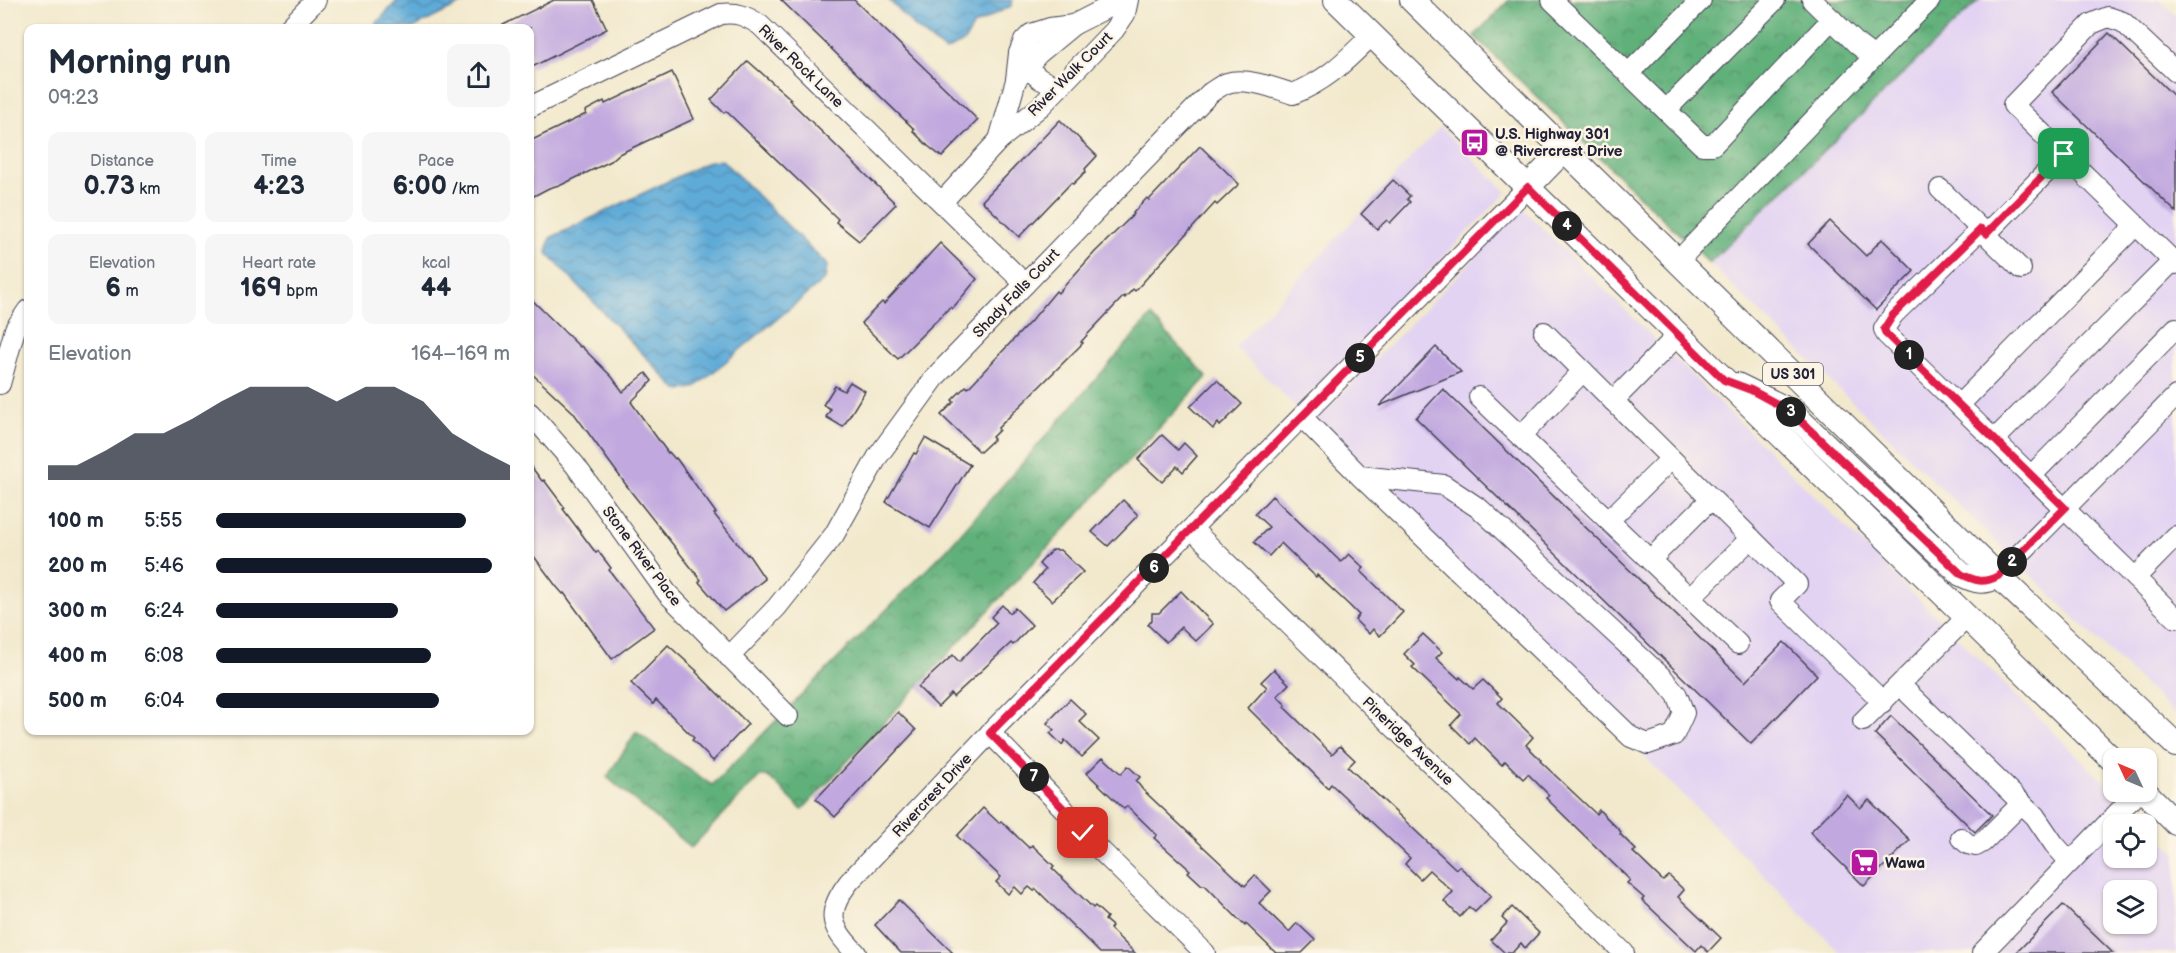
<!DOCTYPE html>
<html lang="en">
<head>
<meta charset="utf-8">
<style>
  :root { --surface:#fff; --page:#f6f6f7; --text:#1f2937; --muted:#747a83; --accent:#111827 }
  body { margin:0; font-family:"Balsamiq Sans",sans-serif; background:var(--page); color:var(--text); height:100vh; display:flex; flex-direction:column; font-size:22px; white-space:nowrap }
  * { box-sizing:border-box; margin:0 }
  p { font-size:20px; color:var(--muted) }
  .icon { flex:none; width:33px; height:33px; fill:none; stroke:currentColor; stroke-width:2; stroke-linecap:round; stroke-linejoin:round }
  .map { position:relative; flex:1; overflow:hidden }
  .sheet { position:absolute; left:24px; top:24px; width:510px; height:711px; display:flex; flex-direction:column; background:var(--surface); border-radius:12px; box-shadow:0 2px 4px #0004 }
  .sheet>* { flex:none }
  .needle { width:39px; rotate:314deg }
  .tools { position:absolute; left:2103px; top:748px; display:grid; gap:12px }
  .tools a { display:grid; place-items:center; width:54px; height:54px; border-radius:12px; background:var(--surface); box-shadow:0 2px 4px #0004; font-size:30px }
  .pin { position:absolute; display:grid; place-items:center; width:51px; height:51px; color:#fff; margin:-26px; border-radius:12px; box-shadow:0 3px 9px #0006 }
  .km { position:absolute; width:30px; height:30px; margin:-15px; border-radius:50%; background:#222; color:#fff; font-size:16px; line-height:30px; text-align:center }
  .round { display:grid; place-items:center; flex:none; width:63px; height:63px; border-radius:12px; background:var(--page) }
  .overview { display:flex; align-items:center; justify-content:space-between; height:102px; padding:0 24px }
  h1 { font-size:33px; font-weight:800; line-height:45px }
  .metrics { display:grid; grid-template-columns:repeat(3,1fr); gap:9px; height:102px; padding:6px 24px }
  .metrics div { display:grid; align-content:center; border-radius:12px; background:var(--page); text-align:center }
  .metrics b { font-size:26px; font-weight:800 }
  .metrics small { font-size:16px; font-weight:400 }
  .metrics p { font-size:16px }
  .chart { height:168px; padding:12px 24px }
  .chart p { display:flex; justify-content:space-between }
  .chart svg { width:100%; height:108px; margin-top:6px; fill:var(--accent); opacity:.7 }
  ul { padding:0 24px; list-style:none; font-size:20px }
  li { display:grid; grid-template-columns:96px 72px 1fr; align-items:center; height:45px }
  li i { height:15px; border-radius:8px; background:var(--accent) }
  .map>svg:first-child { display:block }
  .built { fill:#e3d3f3; fill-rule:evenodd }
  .forest { fill:url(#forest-crowns); stroke:#42695a; stroke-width:1.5 }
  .water { fill:url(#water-waves); stroke:#40668a; stroke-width:1.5 }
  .building { fill:#c1a9df }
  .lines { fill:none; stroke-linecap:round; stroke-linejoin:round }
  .minor-casing { stroke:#414051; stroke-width:22 }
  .major-casing { stroke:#414051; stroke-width:26 }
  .minor { stroke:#fff; stroke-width:20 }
  .major { stroke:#fff; stroke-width:24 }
  .route-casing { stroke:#fff; stroke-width:12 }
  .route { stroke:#e11d48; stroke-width:8 }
  .labels { text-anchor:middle; stroke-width:5; stroke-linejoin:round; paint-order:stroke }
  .shield { fill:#fcf5e5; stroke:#63616e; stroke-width:1.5 }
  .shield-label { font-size:14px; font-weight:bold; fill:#22223b }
  .street-label { font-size:15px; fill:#22223b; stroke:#fcf5e5 }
  .poi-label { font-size:15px; font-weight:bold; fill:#22223b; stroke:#fcf5e5; text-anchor:start }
</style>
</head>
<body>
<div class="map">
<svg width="2176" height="953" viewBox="0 0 2176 953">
  <defs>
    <pattern id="forest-crowns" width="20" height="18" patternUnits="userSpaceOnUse" patternTransform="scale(1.5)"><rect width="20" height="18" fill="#61b07a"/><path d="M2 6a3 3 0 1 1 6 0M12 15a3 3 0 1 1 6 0" fill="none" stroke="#508f65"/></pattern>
    <pattern id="water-waves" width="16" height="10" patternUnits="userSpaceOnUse" patternTransform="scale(1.5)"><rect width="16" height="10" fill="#5fabd8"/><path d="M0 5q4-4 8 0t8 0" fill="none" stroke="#4e8bb0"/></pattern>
  </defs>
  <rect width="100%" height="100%" fill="#fcf5e5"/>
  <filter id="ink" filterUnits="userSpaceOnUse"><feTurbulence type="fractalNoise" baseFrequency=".0167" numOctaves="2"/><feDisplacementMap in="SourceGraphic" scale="12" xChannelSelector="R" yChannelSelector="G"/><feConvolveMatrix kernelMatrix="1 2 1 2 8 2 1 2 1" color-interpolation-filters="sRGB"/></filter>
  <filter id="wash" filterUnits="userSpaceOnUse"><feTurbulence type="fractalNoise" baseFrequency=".008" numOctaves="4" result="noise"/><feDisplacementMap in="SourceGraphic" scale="24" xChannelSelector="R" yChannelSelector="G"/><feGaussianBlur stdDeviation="1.35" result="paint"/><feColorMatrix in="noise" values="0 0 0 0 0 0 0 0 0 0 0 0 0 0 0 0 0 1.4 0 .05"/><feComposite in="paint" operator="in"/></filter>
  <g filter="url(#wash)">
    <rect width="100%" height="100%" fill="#f2e9cd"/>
    <g class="built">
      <polygon points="1979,0 2160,0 2176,16 2176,716 1709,263"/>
      <polygon points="1440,127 1507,192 1296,407 1235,347"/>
      <path d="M1523,209L2176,853V953H1841L1312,424ZM2114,825H2146V858H2114ZM2114,891H2146V924H2114Z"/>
    </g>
    <g class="forest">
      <polygon points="1509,0 1979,0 1709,263 1474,36"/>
      <polygon points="1151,316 1207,377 802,810 771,779 766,776 760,776 691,848 607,777 636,732 712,785 947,549"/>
    </g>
    <g class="water">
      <polygon points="398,0 469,0 413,28 372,28"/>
      <polygon points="889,0 1012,0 1011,6 974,25 964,42 945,51 915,27"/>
      <polygon points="722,160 827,265 825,279 694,388 677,390 547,253 550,238 710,161"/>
    </g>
    <g id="blocks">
      <g class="building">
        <polygon points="554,0 593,0 607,29 530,68 530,28 497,28"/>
        <polygon points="781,0 854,0 978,120 942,157 928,146 913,131 914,129"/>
        <polygon points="2109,33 2176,98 2176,212 2052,92"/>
        <polygon points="748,61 791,99 789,100 896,204 859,241 836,222 838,219 801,183 726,111 724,113 711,100"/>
        <polygon points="672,72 694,119 619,154 611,161 559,186 559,185 549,188 530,198 530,141 586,114 585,111 604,101 605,104"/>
        <polygon points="1060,120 1097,156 1085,169 1086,171 1073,184 1071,183 1019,237 982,201"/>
        <polygon points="1200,146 1239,184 1217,205 1215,203 1135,291 1133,289 1125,298 1124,296 1088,334 1081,342 1083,343 998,428 999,430 992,437 994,439 980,452 941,415 954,402 952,400 966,386 968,388 1031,321 1056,291 1058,293 1095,252 1134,214 1133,213 1147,198 1149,200"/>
        <polygon points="1393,180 1410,196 1407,199 1410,202 1390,223 1387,220 1377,229 1361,214"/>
        <polygon points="1830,221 1866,256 1882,239 1914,271 1876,310 1808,244"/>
        <polygon points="940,243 977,279 952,309 950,307 898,359 861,323 882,302 884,304"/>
        <polygon points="530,298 580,347 581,346 612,377 623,392 646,373 652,381 631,402 668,453 669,452 675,459 676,458 716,513 714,514 747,555 748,554 765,579 724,611 699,582 701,580 632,493 573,412 530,372"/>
        <polygon points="1436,347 1461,372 1379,406"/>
        <polygon points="1217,380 1242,404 1220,426 1218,423 1213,429 1190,407"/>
        <polygon points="850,382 865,391 843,427 826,417 831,409 823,405 835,386 844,391"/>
        <polygon points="1443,389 1745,682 1784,642 1817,675 1751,744 1416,418"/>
        <polygon points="1162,435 1178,450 1184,443 1197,456 1183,472 1177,466 1162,482 1138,460"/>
        <polygon points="925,438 970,465 930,528 886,502 914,453 916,454"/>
        <polygon points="530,465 542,481 544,480 565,508 563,509 596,553 598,551 611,568 609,570 654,628 612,659 564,593 563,594 556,586 530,551"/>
        <polygon points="1272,496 1341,562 1349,554 1364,568 1361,571 1403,612 1380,636 1373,629 1369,634 1355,620 1359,615 1349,605 1317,575 1316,577 1281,543 1269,556 1254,542 1269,527 1255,514"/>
        <polygon points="1123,500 1138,515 1108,546 1092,532"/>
        <polygon points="1052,550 1060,550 1083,572 1052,601 1033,583 1045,570 1039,564"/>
        <polygon points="1181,591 1213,624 1196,641 1181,627 1166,642 1148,625 1152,620 1152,613 1159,613"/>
        <polygon points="1002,605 1010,613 1015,608 1032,625 1013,645 1011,643 953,697 951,694 938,707 918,687 953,655 959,662 997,623 991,617"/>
        <polygon points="1423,634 1442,652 1436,658 1459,679 1460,677 1473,689 1483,680 1502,698 1498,703 1533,737 1526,745 1541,760 1540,761 1596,814 1599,810 1621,832 1620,834 1636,850 1633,852 1663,881 1669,876 1684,890 1678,897 1721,938 1708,952 1701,945 1696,951 1642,900 1644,898 1627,883 1630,880 1546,798 1549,795 1528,774 1523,779 1505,761 1502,765 1475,738 1470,744 1451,725 1461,714 1412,667 1415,665 1404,654"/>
        <polygon points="668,645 697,671 696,672 748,724 713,761 692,740 694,738 656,700 653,704 631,683"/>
        <polygon points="1274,669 1289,684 1277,696 1286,705 1284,707 1332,754 1340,746 1355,760 1348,767 1456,869 1459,866 1491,896 1475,912 1469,907 1460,917 1444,901 1453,892 1429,870 1420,879 1405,864 1410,858 1331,784 1328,788 1248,708 1267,687 1261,682"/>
        <polygon points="1070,699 1086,714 1079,721 1099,740 1082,757 1065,740 1062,745 1050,733 1054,730 1047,723"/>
        <polygon points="898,712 916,730 835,817 816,799"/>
        <polygon points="1891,716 1992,815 1975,832 1875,734"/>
        <polygon points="1103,757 1121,774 1128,766 1140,777 1136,781 1143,790 1245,886 1255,875 1271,891 1259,903 1289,932 1297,923 1315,940 1302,953 1276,953 1246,924 1245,926 1205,885 1202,885 1188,872 1190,870 1154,838 1157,835 1127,806 1124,809 1087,773"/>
        <polygon points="1847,795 1860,808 1869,800 1910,840 1864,886 1810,832"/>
        <polygon points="983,808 999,823 1001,821 1029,848 1032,845 1054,866 1052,868 1093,908 1095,906 1107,917 1105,920 1112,926 1110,929 1135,953 1100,953 1036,889 1034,891 1029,887 1022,894 1015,887 1008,894 996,882 1001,877 957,836"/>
        <polygon points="899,900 906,907 953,953 901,953 875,925"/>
        <polygon points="2063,905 2113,953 2016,953"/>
        <polygon points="1512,907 1539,933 1525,948 1521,943 1512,953 1505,953 1491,940 1507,923 1502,918"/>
      </g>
    </g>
  </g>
  <g filter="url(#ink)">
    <use href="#blocks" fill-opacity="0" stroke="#414051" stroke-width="1.5"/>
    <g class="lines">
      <defs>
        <g id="minor">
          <polyline points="1552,0 1702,145 1713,145 1832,19"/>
          <polyline points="289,28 316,0"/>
          <polyline points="1874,57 1930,0"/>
          <polyline points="1026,67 1040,79 1058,88"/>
          <polyline points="2176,72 2123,22 2108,17 2091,24 2013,105 2176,264"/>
          <polyline points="1628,74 1701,0"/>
          <polyline points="1016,80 1038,54 1073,25"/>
          <path d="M530,107L721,14C738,12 746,16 760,25L1025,284"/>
          <polyline points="1666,110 1775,0"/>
          <polyline points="999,140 1016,80 1019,53 1024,41 1031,34 1050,28 1073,25 1122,0"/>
          <polyline points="1940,189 2021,269"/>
          <polyline points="942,202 999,140 1041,106 1114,30 1125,14 1128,0"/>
          <polyline points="1981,229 1893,315 1884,329 1886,334 2176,618"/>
          <polyline points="1986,234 2064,154"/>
          <polyline points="1678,261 1874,57 1858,45 1812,0"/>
          <polyline points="1544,332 1797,584 1780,601 1883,702"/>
          <polyline points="0,384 15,329 28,310"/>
          <polyline points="1479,397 1738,644"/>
          <polyline points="1613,401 1678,335"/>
          <polyline points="1960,404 2136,225"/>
          <polyline points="530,413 575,465 667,593 788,716"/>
          <polyline points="1302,417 1360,476 1631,737 1648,744 1674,735 1684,713 1677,695 1662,677 1480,509 1444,485 1360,476"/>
          <polyline points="1521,436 1583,371"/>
          <polyline points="1995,439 2173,261"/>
          <polyline points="2032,475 2176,328"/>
          <polyline points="1609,520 1671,459"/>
          <polyline points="1192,529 1624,953"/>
          <polyline points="1650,560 1711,499"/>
          <polyline points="1998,576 2176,396"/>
          <polyline points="2135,578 2176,536"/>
          <polyline points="1690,598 1751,538"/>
          <path d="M729,657L777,607L834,535L878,456L937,375L1210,93C1215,90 1221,85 1227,83C1245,77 1275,88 1293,94C1329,79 1344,62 1372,35"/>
          <polyline points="1900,685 2035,816 2054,844 2070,862"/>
          <polyline points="1863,721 1967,617"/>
          <polyline points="990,733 1063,808 1083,833 1205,953"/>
          <polyline points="1961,838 1968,844 1976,846 1983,842 2022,803"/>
          <path d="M856,953C830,927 825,913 849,882L990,733L1528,187"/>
          <polyline points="1982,953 2138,792"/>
        </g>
        <g id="major">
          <polyline points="1336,0 2114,761"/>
          <polyline points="1412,0 1998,576 2176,745"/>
          <polyline points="1528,187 1565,149"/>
          <path d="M1737,385L1790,411L1961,574C1975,581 1983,584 1998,576"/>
          <polyline points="2145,792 2176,823"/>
        </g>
      </defs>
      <use href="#minor" class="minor-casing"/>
      <use href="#major" class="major-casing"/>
      <use href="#minor" class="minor"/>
      <use href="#major" class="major"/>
    </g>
  </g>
  <g class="lines" filter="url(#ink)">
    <defs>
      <path id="route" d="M1083,833L1063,808L990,733L1528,187L1724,380L1751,390L1790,411L1961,574C1975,581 1983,584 1998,576L2065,508L1886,334L1884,329L1893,315L1981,229L1986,234L2064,154"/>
    </defs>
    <use href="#route" class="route-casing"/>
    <use href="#route" class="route"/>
  </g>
  <defs>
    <symbol id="bus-square" viewBox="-11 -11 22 22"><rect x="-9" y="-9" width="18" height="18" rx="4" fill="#b5179e" stroke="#fcf5e5"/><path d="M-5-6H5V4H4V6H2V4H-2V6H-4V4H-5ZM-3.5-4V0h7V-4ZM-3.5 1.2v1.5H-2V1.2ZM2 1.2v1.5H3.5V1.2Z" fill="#fff"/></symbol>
    <symbol id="supermarket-square" viewBox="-11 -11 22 22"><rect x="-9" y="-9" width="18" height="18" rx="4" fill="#b5179e" stroke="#fcf5e5"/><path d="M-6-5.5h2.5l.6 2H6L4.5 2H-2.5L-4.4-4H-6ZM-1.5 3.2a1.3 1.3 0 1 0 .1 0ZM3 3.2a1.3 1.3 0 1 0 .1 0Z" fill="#fff"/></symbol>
  </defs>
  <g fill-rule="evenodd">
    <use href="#bus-square" x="1458" y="126" width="33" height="33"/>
    <use href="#supermarket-square" x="1848" y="846" width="33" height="33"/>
  </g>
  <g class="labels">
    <rect class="shield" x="1763" y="363" width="60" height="22" rx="4.5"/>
    <g class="shield-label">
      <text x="1793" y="379">US 301</text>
    </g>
    <g class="street-label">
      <text transform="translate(801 66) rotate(44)" y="5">River Rock Lane</text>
      <text transform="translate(1070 74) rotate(-45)" y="5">River Walk Court</text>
      <text transform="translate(1016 293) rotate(-46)" y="5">Shady Falls Court</text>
      <text transform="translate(642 556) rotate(53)" y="5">Stone River Place</text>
      <text transform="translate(1408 741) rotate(44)" y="5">Pineridge Avenue</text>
      <text transform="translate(932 795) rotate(-47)" y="5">Rivercrest Drive</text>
    </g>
    <g class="poi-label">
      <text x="1495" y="139">U.S. Highway 301<tspan x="1495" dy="17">@ Rivercrest Drive</tspan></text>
      <text x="1885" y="868">Wawa</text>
    </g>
  </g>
</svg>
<div class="tools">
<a><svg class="needle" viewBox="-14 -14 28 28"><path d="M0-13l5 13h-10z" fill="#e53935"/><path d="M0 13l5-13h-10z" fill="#747a83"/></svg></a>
<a><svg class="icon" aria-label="locate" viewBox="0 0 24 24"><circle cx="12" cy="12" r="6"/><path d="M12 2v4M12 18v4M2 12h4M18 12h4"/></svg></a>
<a><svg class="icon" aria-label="layers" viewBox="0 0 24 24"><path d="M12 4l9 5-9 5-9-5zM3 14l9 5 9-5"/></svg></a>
</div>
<div class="pin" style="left:2064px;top:154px;background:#1e9e55"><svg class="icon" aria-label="arrive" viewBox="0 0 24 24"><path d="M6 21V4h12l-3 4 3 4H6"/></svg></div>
<div class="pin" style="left:1083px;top:833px;background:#d93025"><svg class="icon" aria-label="check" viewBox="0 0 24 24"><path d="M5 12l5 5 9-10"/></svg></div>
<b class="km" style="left:1909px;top:355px">1</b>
<b class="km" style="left:2012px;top:562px">2</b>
<b class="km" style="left:1791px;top:412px">3</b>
<b class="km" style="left:1567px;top:226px">4</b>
<b class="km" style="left:1360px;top:358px">5</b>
<b class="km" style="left:1154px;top:568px">6</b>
<b class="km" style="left:1034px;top:777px">7</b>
<section class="sheet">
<div class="overview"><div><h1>Morning run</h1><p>09:23</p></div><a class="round"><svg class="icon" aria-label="share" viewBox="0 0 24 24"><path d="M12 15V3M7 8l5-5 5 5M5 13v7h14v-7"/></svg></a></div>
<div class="metrics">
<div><p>Distance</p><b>0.73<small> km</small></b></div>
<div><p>Time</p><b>4:23</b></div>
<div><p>Pace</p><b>6:00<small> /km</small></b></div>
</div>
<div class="metrics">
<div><p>Elevation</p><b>6<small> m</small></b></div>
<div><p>Heart rate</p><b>169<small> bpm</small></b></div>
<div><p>kcal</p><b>44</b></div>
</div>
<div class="chart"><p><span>Elevation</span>164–169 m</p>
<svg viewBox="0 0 160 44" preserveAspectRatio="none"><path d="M0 44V38L10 38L20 32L30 25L40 25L50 19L60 12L70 6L80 6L90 6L100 12L110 6L120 6L130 12L140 25L150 32L160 38V44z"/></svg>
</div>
<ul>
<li><b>100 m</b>5:55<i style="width:85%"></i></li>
<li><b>200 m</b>5:46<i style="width:94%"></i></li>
<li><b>300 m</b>6:24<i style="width:62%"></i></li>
<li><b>400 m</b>6:08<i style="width:73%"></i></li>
<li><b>500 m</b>6:04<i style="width:76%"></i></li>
</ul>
</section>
</div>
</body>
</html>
